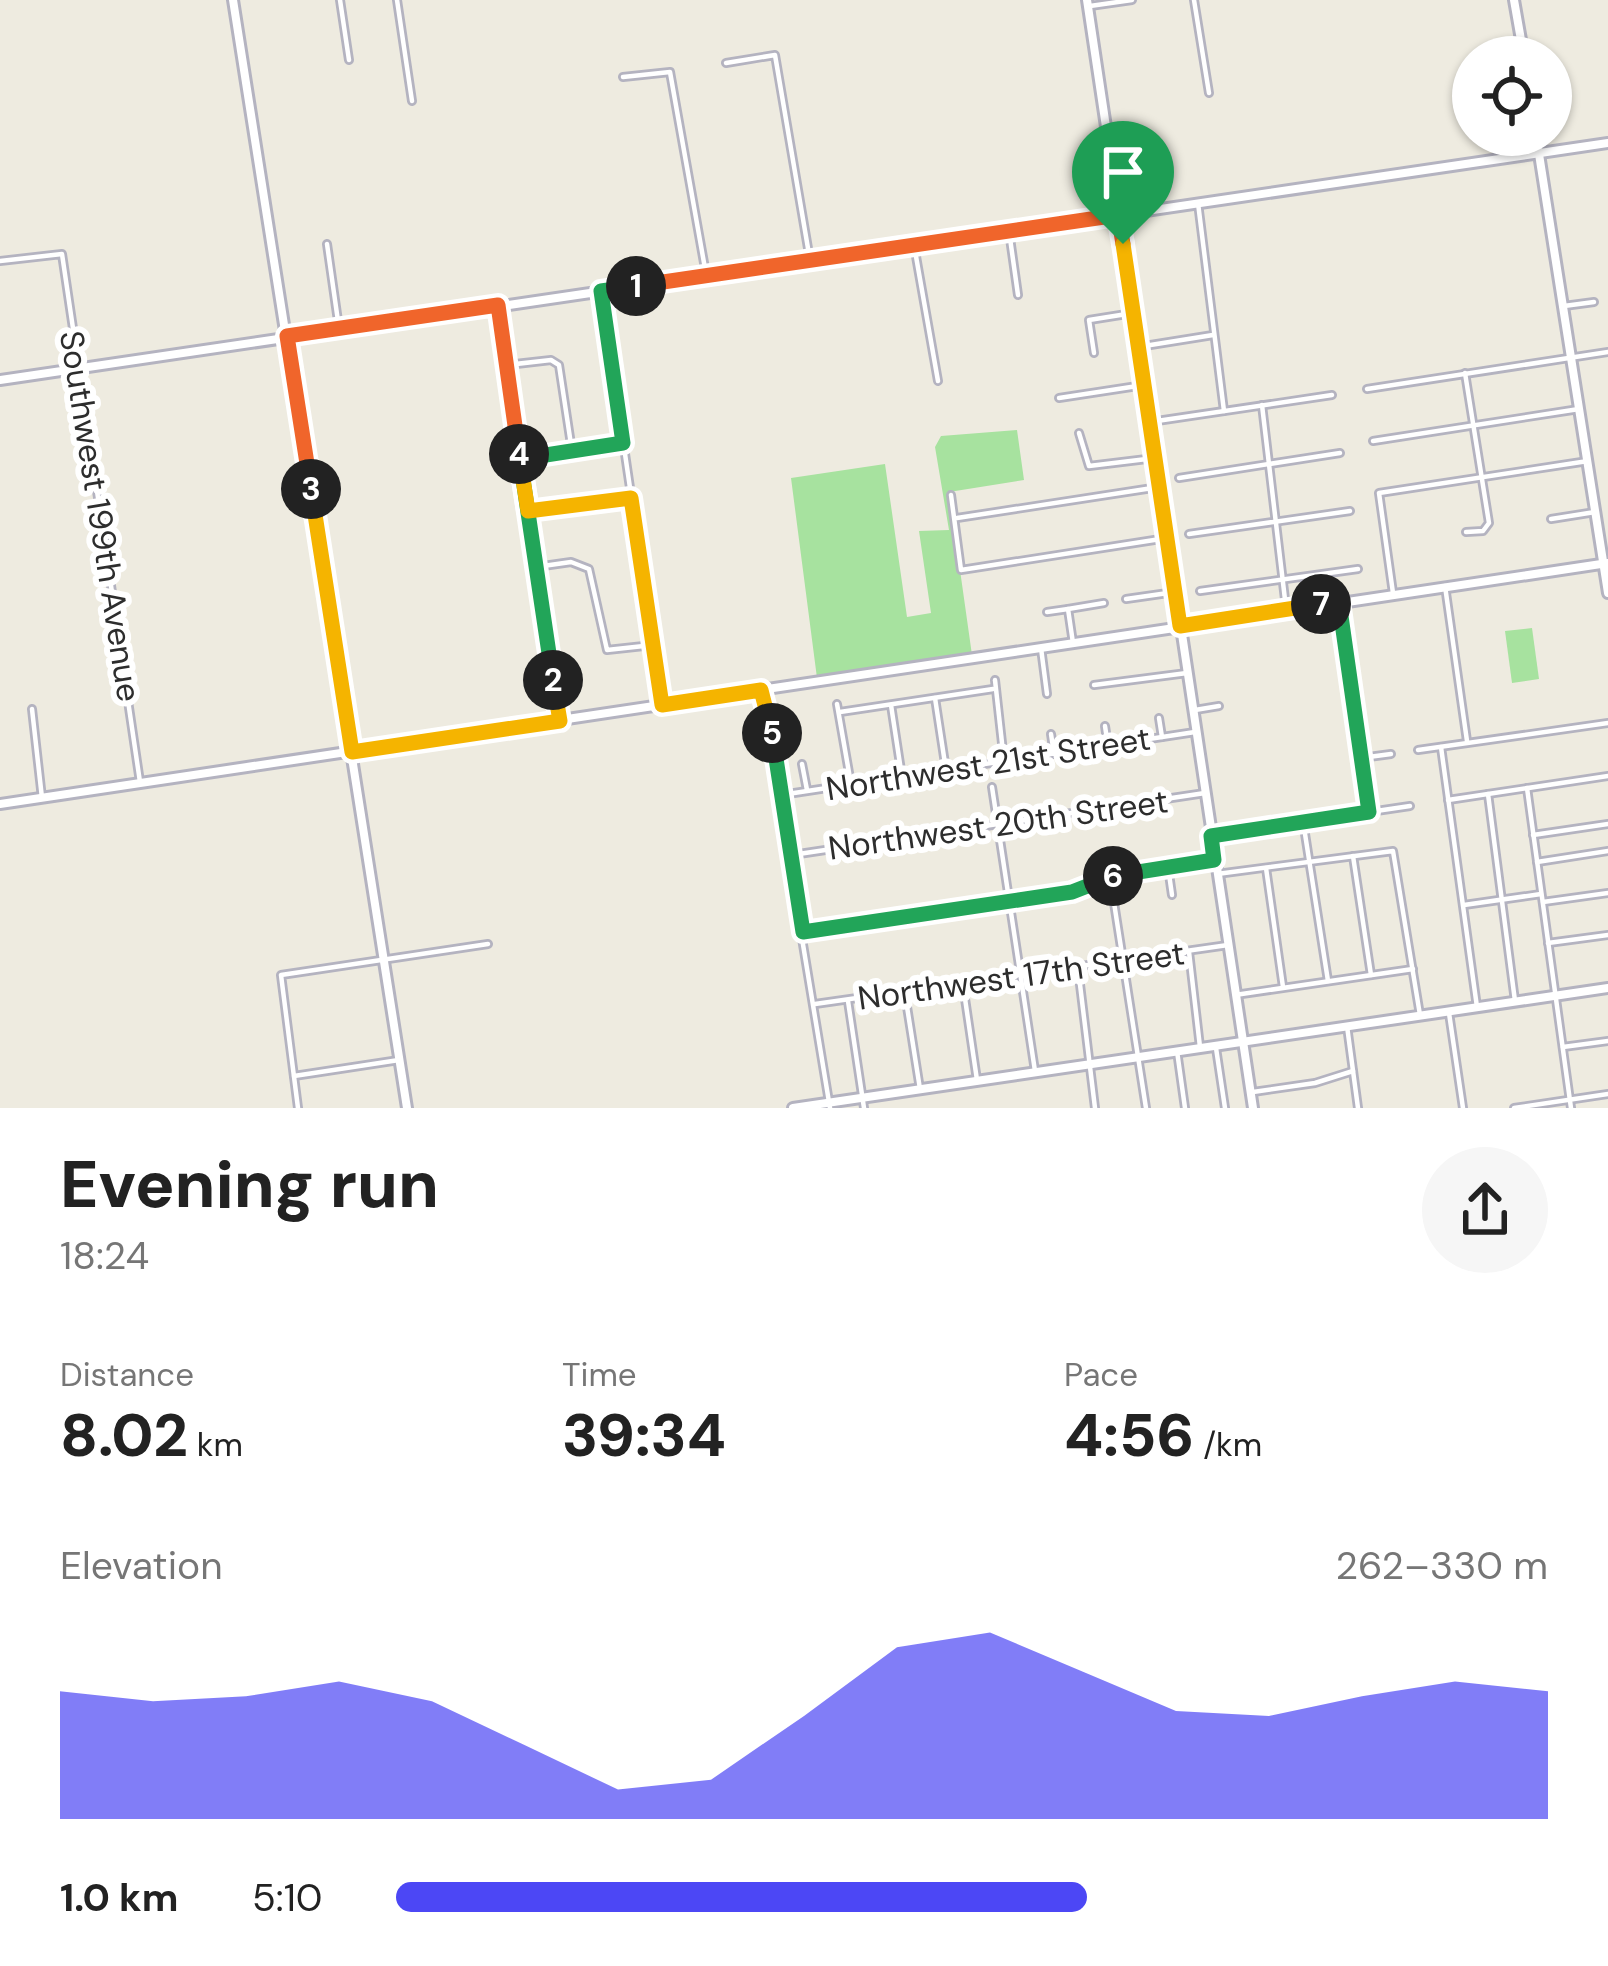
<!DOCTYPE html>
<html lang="en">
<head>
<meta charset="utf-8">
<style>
  :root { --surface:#fff; --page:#f6f6f6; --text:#222; --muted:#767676; --accent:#4c47f5 }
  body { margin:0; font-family:"DM Sans",sans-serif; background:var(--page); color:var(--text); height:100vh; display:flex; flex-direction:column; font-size:45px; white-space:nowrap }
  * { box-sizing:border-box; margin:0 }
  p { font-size:39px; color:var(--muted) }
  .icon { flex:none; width:66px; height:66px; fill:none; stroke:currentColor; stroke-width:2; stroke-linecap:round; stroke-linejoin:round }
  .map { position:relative; height:1108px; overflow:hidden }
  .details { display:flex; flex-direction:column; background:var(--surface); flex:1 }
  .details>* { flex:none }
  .fabs { position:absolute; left:1452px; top:36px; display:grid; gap:24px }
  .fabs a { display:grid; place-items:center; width:120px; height:120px; border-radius:50%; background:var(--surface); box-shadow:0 3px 9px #0004; font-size:60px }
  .pin { position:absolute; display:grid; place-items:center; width:102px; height:102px; color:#fff; margin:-123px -51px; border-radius:50% 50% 50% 0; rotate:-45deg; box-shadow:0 0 12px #0007 }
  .pin .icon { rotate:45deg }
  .km { position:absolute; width:60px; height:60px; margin:-30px; border-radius:50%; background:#222; color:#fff; font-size:33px; line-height:60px; text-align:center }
  .round { display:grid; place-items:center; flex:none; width:126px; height:126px; border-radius:63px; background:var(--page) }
  .summary { display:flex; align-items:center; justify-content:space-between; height:204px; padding:0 60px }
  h1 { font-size:66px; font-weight:800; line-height:90px }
  .figures { display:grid; grid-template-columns:repeat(3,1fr); gap:18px; height:204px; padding:12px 60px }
  .figures div { display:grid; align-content:center }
  .figures b { font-size:60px; font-weight:800 }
  .figures small { font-size:33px; font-weight:400 }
  .figures p { font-size:33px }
  .chart { height:336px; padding:24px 60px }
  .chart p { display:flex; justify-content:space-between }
  .chart svg { width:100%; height:216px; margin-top:12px; fill:var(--accent); opacity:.7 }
  ul { padding:0 60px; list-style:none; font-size:39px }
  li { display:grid; grid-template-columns:192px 144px 1fr; align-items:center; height:90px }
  li i { height:30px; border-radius:15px; background:var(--accent) }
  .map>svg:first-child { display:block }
  .green { fill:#a7e29f }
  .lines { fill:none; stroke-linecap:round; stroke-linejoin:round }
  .minor-casing { stroke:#b4b3c0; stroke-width:10 }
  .tertiary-casing { stroke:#b4b3c0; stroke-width:14 }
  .minor { stroke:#fff; stroke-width:4.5 }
  .tertiary { stroke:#fff; stroke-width:8 }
  .split-1-casing { stroke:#fff; stroke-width:24 }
  .split-2-casing { stroke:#fff; stroke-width:24 }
  .split-3-casing { stroke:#fff; stroke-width:24 }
  .split-4-casing { stroke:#fff; stroke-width:24 }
  .split-5-casing { stroke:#fff; stroke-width:24 }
  .split-6-casing { stroke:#fff; stroke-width:24 }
  .split-7-casing { stroke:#fff; stroke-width:24 }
  .split-8-casing { stroke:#fff; stroke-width:24 }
  .split-1 { stroke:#f0652b; stroke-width:15 }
  .split-2 { stroke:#22a559; stroke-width:15 }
  .split-3 { stroke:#f5b400; stroke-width:15 }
  .split-4 { stroke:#f0652b; stroke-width:15 }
  .split-5 { stroke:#f5b400; stroke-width:15 }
  .split-6 { stroke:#22a559; stroke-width:15 }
  .split-7 { stroke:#22a559; stroke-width:15 }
  .split-8 { stroke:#f5b400; stroke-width:15 }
  .labels { text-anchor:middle; stroke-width:12; stroke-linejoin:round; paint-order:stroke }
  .street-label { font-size:33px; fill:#2d2d2d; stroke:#fff }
</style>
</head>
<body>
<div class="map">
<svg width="1608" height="1108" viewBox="0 0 1608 1108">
  <rect width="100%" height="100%" fill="#eeebe0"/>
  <g class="green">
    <polygon points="1017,430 1024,480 949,492 972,655 817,678 791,478 885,464 907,617 931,613 919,531 949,530 935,447 941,436"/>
    <polygon points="1532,628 1539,679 1512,683 1505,631"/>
  </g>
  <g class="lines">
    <defs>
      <g id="minor">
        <polyline points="340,0 349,60"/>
        <polyline points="397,0 412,101"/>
        <polyline points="1194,0 1209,93"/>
        <polyline points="1090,6 1132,0"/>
        <polyline points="726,63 775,55 810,260"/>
        <polyline points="623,77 670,72 706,274"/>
        <polyline points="1198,203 1224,411"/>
        <polyline points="1009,231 1018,295"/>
        <polyline points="327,244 339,328"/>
        <polyline points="914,245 938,381"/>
        <polyline points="0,261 62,254 140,782"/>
        <polyline points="601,291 662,705"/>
        <polyline points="498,305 560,721"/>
        <polyline points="1564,306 1594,302"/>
        <polyline points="1138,347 1213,335"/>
        <polyline points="1094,353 1089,320 1133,313"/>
        <polyline points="507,365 551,360 559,365 572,451"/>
        <polyline points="1465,373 1489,523 1483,531 1466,532"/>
        <polyline points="1367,389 1608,352"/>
        <polyline points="1059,398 1144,385"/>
        <polyline points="1262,405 1286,608"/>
        <polyline points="1150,422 1332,395"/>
        <polyline points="1079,433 1089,466 1155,458"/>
        <polyline points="1373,441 1579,409"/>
        <polyline points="522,459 623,443"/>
        <polyline points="1179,478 1340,453"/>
        <polyline points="951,495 961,570 1167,538"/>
        <polyline points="530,511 631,498"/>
        <polyline points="957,518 1159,487"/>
        <polyline points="1551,519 1595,512"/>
        <polyline points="1189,534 1350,511"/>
        <polyline points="536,567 571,562 589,569 607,650 653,645"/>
        <polyline points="1445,586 1467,741"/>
        <polyline points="1200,591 1358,569"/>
        <polyline points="1393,593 1379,493 1588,461"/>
        <polyline points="1126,599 1175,592"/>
        <polyline points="1339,602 1369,811"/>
        <polyline points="1047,612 1068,609"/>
        <polyline points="1073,643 1068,609 1104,603"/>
        <polyline points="1041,648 1047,694"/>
        <polyline points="995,680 1004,761"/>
        <polyline points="1094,685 1187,673"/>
        <polyline points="761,690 830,1108"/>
        <polyline points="935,698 946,770"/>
        <polyline points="837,704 851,784"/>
        <polyline points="891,705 902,777"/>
        <polyline points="32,709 42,798"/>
        <polyline points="1195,710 1219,706"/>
        <polyline points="840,712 993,689"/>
        <polyline points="1159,718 1162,737"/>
        <polyline points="1105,726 1108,746"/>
        <polyline points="1051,734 1054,754"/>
        <polyline points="1441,747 1477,1007"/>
        <polyline points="1418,750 1608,723"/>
        <polyline points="1361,758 1391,754"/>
        <polyline points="802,764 807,790"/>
        <polyline points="992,787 1035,1071"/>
        <polyline points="1527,788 1571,1108"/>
        <polyline points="1488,794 1515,1001"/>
        <polyline points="781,795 1195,732"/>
        <polyline points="1448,800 1608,776"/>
        <polyline points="1303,821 1328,981"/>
        <polyline points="1214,835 1410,806"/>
        <polyline points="1533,835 1608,824"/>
        <polyline points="792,855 1205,793"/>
        <polyline points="1353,856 1371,975"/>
        <polyline points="1537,862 1608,851"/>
        <polyline points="1168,867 1172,895"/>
        <polyline points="1266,868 1283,987"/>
        <polyline points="1217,874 1393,851 1420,1015"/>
        <polyline points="1110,877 1146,1108"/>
        <polyline points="1543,902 1608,893"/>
        <polyline points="1464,905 1541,894"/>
        <polyline points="803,932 1072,892 1122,873 1214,860"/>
        <polyline points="1548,943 1608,935"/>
        <polyline points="1189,952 1200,1047"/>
        <polyline points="1078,968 1095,1108"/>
        <polyline points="963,985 977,1080"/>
        <polyline points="905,994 920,1089"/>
        <polyline points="1235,995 1413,969"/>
        <polyline points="848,1001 864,1108"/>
        <polyline points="815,1004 1228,945"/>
        <polyline points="1449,1013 1463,1108"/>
        <polyline points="1347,1026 1358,1108"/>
        <polyline points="1563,1047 1608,1041"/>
        <polyline points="1216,1048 1225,1108"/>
        <polyline points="1177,1051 1185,1108"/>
        <polyline points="294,1076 399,1060"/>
        <polyline points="1253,1092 1315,1083 1353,1071"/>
        <polyline points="298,1108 281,975 488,944"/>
        <polyline points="1514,1108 1608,1094"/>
      </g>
      <g id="tertiary">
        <polyline points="233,0 407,1108"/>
        <polyline points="1087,0 1253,1108"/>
        <polyline points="1514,0 1524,57"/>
        <polyline points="1536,135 1608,593"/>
        <polyline points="0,380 1608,143"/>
        <polyline points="0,804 1608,563"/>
        <polyline points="793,1108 1608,988"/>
      </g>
    </defs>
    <use href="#minor" class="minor-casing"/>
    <use href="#tertiary" class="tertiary-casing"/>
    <use href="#minor" class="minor"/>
    <use href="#tertiary" class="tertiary"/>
  </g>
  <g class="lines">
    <defs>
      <polyline id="split-1" points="636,286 1118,215 1123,244"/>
      <polyline id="split-2" points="553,680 520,459 623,443 601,291 636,286"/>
      <polyline id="split-3" points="311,489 352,752 560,721 553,680"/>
      <polyline id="split-4" points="311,489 287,336 498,305 519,454"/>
      <polyline id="split-5" points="519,454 528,511 631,498 662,705 761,690 772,733"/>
      <polyline id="split-6" points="772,733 803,932 1072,892 1113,876"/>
      <polyline id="split-7" points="1113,876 1214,860 1211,836 1369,812 1339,602 1321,604"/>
      <polyline id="split-8" points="1123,244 1180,626 1321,604"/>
    </defs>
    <use href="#split-1" class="split-1-casing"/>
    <use href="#split-2" class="split-2-casing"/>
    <use href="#split-3" class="split-3-casing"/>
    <use href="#split-4" class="split-4-casing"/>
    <use href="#split-5" class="split-5-casing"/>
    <use href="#split-6" class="split-6-casing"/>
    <use href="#split-7" class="split-7-casing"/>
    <use href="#split-8" class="split-8-casing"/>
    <use href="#split-1" class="split-1"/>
    <use href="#split-2" class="split-2"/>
    <use href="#split-3" class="split-3"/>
    <use href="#split-4" class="split-4"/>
    <use href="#split-5" class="split-5"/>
    <use href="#split-6" class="split-6"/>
    <use href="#split-7" class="split-7"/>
    <use href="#split-8" class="split-8"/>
  </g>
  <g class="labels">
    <g class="street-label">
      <text transform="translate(101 516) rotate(81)" y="12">Southwest 199th Avenue</text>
      <text transform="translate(988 763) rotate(-9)" y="12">Northwest 21st Street</text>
      <text transform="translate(998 824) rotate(-8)" y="12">Northwest 20th Street</text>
      <text transform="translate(1021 975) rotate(-8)" y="12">Northwest 17th Street</text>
    </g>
  </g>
</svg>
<div class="fabs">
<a><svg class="icon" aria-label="locate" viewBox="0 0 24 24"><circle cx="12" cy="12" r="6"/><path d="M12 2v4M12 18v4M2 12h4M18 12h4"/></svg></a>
</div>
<div class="pin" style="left:1123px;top:244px;background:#1e9e55"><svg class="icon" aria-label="arrive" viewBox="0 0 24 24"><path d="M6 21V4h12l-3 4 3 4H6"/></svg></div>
<b class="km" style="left:636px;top:286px">1</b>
<b class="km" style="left:553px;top:680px">2</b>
<b class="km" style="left:311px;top:489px">3</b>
<b class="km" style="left:519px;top:454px">4</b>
<b class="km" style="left:772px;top:733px">5</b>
<b class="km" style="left:1113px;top:876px">6</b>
<b class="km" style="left:1321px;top:604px">7</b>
</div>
<section class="details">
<div class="summary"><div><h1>Evening run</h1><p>18:24</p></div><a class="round"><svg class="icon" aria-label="share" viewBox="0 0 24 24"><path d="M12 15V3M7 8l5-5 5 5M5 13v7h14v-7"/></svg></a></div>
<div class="figures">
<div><p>Distance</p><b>8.02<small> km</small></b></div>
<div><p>Time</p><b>39:34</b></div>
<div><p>Pace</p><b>4:56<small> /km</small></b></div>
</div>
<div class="chart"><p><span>Elevation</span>262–330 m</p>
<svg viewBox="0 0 160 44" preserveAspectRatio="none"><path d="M0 44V18L10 20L20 19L30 16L40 20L50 29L60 38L70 36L80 23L90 9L100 6L110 14L120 22L130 23L140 19L150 16L160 18V44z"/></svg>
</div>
<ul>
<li><b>1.0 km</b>5:10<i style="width:60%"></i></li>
</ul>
</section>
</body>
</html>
